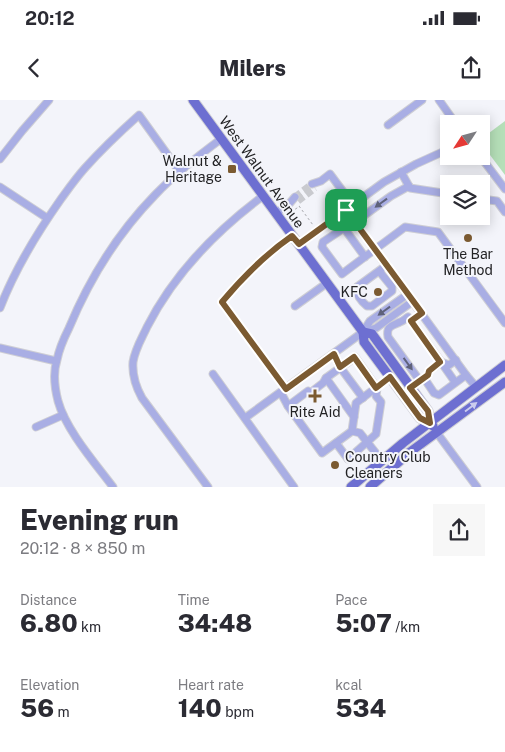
<!DOCTYPE html>
<html lang="en">
<head>
<meta charset="utf-8">
<style>
  :root { --surface:#fff; --page:#f7f7f7; --text:#2b2b33; --muted:#7c7c81 }
  body { margin:0; font-family:"Public Sans",sans-serif; background:var(--page); color:var(--text); height:100vh; display:flex; flex-direction:column; font-size:19px; white-space:nowrap }
  * { box-sizing:border-box; margin:0 }
  p { font-size:16px; color:var(--muted) }
  .icon { flex:none; width:28px; height:28px; fill:none; stroke:currentColor; stroke-width:2; stroke-linecap:round; stroke-linejoin:round }
  .map { position:relative; height:387px; overflow:hidden }
  .side { display:flex; flex-direction:column; background:var(--surface); flex:1 }
  .side>* { flex:none }
  .needle { width:32px; rotate:234deg }
  .buttons { position:absolute; left:440px; top:15px; display:grid; gap:10px }
  .buttons a { display:grid; place-items:center; width:50px; height:50px; border-radius:0px; background:var(--surface); box-shadow:0 2px 12px #0003; font-size:25px }
  .pin { position:absolute; display:grid; place-items:center; width:42px; height:42px; color:#fff; margin:-21px; border-radius:10px; box-shadow:0 2px 8px #0006 }
  .round { display:grid; place-items:center; flex:none; width:52px; height:52px; border-radius:0px; background:var(--page) }
  .head { display:flex; align-items:center; justify-content:space-between; height:85px; padding:0 20px }
  h1 { font-size:28px; font-weight:800; line-height:38px }
  .stats { display:grid; grid-template-columns:repeat(3,1fr); gap:8px; height:85px; padding:5px 20px }
  .stats div { display:grid; align-content:center }
  .stats b { font-size:25px; font-weight:800 }
  .stats small { font-size:14px; font-weight:400 }
  .stats p { font-size:14px }
  .status { display:flex; justify-content:space-between; align-items:center; height:35px; padding:0 25px; background:var(--surface); direction:ltr }
  .status svg { height:14px; fill:currentColor }
  header { display:flex; justify-content:space-between; align-items:center; height:65px; padding:0 20px; background:var(--surface); font-size:22px; font-weight:800 }
  .map>svg:first-child { display:block }
  .green { fill:#b5dfb8 }
  .lines { fill:none; stroke-linecap:round; stroke-linejoin:round }
  .minor-tunnel { stroke:#c9cacf; stroke-width:7; stroke-dasharray:7 3.5; stroke-linecap:butt }
  .minor-casing { stroke:#ceced4; stroke-width:9 }
  .major-casing { stroke:#ceced4; stroke-width:11 }
  .path { stroke:#abacb1; stroke-width:1; stroke-dasharray:2.5 2.5; stroke-linecap:butt }
  .minor { stroke:#a9aee4; stroke-width:7 }
  .major { stroke:#6d6fd1; stroke-width:9 }
  .oneway { fill:#5f627b }
  .oneway2 { fill:#cbccee }
  .route-casing { stroke:#fff; stroke-width:10 }
  .route { stroke:#7b5a31; stroke-width:6 }
  .poi-dot { fill:#7b5a31; stroke:#f3f4fa; stroke-width:2 }
  .labels { text-anchor:middle; stroke-width:4; stroke-linejoin:round; paint-order:stroke }
  .poi-label { font-size:14px; fill:#232325; stroke:#f3f4fa; text-anchor:end }
  .street-label { font-size:14px; fill:#232325; stroke:#f3f4fa }
</style>
</head>
<body>
<div class="status"><b>20:12</b><svg viewBox="0 0 49 12"><path d="M0 12V9h3v3zM5 12V6h3v6zM10 12V3h3v9zM15 12V0h3v12zM26 1h20v11H26zM47 4h2v5h-2z"/></svg></div>
<header><svg class="icon" aria-label="back" viewBox="0 0 24 24"><path d="M15 5l-7 7 7 7"/></svg>Milers<svg class="icon" aria-label="share" viewBox="0 0 24 24"><path d="M12 15V3M7 8l5-5 5 5M5 13v7h14v-7"/></svg></header>
<div class="map">
<svg width="505" height="387" viewBox="0 0 505 387">
  <rect width="100%" height="100%" fill="#f3f4fa"/>
  <polygon class="green" points="505,21 505,75 481,43 481,39"/>
  <g class="lines">
    <g class="minor-tunnel">
      <polyline points="295,97 312,84"/>
      <polyline points="298,101 315,88"/>
    </g>
    <defs>
      <g id="minor">
        <polyline points="439,0 456,24"/>
        <polyline points="388,25 422,0"/>
        <polyline points="480,56 505,89"/>
        <polyline points="0,59 22,31 49,0"/>
        <polyline points="401,72 410,88 449,94"/>
        <polyline points="312,84 321,81 330,74 353,105"/>
        <polyline points="0,87 47,118"/>
        <polyline points="481,99 497,101 505,112"/>
        <polyline points="346,110 466,275 476,287"/>
        <polyline points="276,113 289,104 295,97"/>
        <polyline points="355,122 391,96 409,86"/>
        <polyline points="299,144 384,82 416,64 449,49"/>
        <path d="M365,157L344,128L323,142L322,147L342,174C363,158 384,143 405,127L438,132L505,223"/>
        <path d="M379,171L392,187V191L372,206H367C362,202 355,194 357,187L387,165"/>
        <polyline points="295,206 327,183"/>
        <path d="M0,208C15,169 37,133 61,99C69,88 76,78 85,68C102,49 120,32 139,15L180,72"/>
        <polyline points="363,232 370,221 408,194"/>
        <polyline points="0,248 56,261"/>
        <polyline points="334,254 340,267 363,298"/>
        <polyline points="213,274 294,387"/>
        <polyline points="424,278 428,275 429,271 441,262 455,282"/>
        <path d="M420,281L388,237C386,226 392,226 400,222C403,221 405,219 408,217L441,262L449,265L456,260"/>
        <polyline points="411,288 424,278 434,293 439,295 466,275"/>
        <path d="M286,289L222,202C242,177 266,154 293,136"/>
        <polyline points="314,290 323,283 326,278"/>
        <polyline points="281,293 288,306 322,353 352,331"/>
        <polyline points="288,306 308,291"/>
        <polyline points="245,318 363,232 376,228 413,201"/>
        <polyline points="36,327 63,315"/>
        <polyline points="437,333 477,387"/>
        <polyline points="336,343 348,359 376,334 381,302 376,296 377,288 355,257 326,278 354,317"/>
        <polyline points="382,361 360,333 352,331 356,303 390,277"/>
        <path d="M113,387C95,363 66,330 58,301C55,289 53,272 57,260C59,249 64,238 69,228C89,180 118,133 155,95C175,74 198,56 221,39"/>
        <path d="M208,387L142,298C136,287 132,275 133,262C135,249 142,238 147,227C174,174 216,131 263,96"/>
      </g>
      <g id="major">
        <polyline points="193,0 363,232 364,242 420,318 430,323"/>
        <polyline points="363,232 372,234 428,311 430,323 433,326"/>
        <polyline points="351,387 403,343 505,265"/>
        <polyline points="370,387 410,352 505,282"/>
      </g>
    </defs>
    <use href="#minor" class="minor-casing"/>
    <use href="#major" class="major-casing"/>
    <g class="path">
      <polyline points="299,106 313,125"/>
      <polyline points="339,106 335,100 340,97"/>
      <polyline points="291,112 300,106"/>
    </g>
    <use href="#minor" class="minor"/>
    <use href="#major" class="major"/>
  </g>
  <defs><path id="oneway-solid" d="M-6-.8H1V-3.2L6.5 0L1 3.2V.8H-6Z" transform="scale(1.25)"/></defs>
  <g class="oneway">
    <use href="#oneway-solid" transform="translate(381 103) rotate(144)"/>
    <use href="#oneway-solid" transform="translate(384 211) rotate(144)"/>
    <use href="#oneway-solid" transform="translate(408 264) rotate(54)"/>
  </g>
  <use class="oneway2" href="#oneway-solid" transform="translate(471 307) rotate(-37)"/>
  <g class="lines">
    <defs>
      <path id="route" d="M346,110L422,213L411,221L440,262L429,271L428,275L410,288L428,311L430,323L420,318L390,277L376,288L354,257L340,267L334,254L286,289L222,202C243,177 266,154 292,136L299,144Z"/>
    </defs>
    <use href="#route" class="route-casing"/>
    <use href="#route" class="route"/>
  </g>
  <g class="poi-dot">
    <rect x="227" y="64" width="10" height="10" rx="2.5"/>
    <circle cx="468" cy="138" r="5"/>
    <circle cx="378" cy="192" r="5"/>
    <path d="M312.5 288.5h5v5h5v5h-5v5h-5v-5h-5v-5h5z"/>
    <circle cx="335" cy="365" r="5"/>
  </g>
  <g class="labels">
    <g class="poi-label">
      <text x="222" y="66">Walnut &amp;<tspan x="222" dy="16">Heritage</tspan></text>
      <text x="468" y="159" text-anchor="middle">The Bar<tspan x="468" dy="16">Method</tspan></text>
      <text x="368" y="197">KFC</text>
      <text x="315" y="317" text-anchor="middle">Rite Aid</text>
      <text x="345" y="362" text-anchor="start">Country Club<tspan x="345" dy="16">Cleaners</tspan></text>
    </g>
    <g class="street-label">
      <text transform="translate(262 72) rotate(54)" y="5">West Walnut Avenue</text>
    </g>
  </g>
</svg>
<div class="buttons">
<a><svg class="needle" viewBox="-14 -14 28 28"><path d="M0-13l5 13h-10z" fill="#e53935"/><path d="M0 13l5-13h-10z" fill="#7c7c81"/></svg></a>
<a><svg class="icon" aria-label="layers" viewBox="0 0 24 24"><path d="M12 4l9 5-9 5-9-5zM3 14l9 5 9-5"/></svg></a>
</div>
<div class="pin" style="left:346px;top:110px;background:#1e9e55"><svg class="icon" aria-label="arrive" viewBox="0 0 24 24"><path d="M6 21V4h12l-3 4 3 4H6"/></svg></div>
</div>
<section class="side">
<div class="head"><div><h1>Evening run</h1><p>20:12 · 8 × 850 m</p></div><a class="round"><svg class="icon" aria-label="share" viewBox="0 0 24 24"><path d="M12 15V3M7 8l5-5 5 5M5 13v7h14v-7"/></svg></a></div>
<div class="stats">
<div><p>Distance</p><b>6.80<small> km</small></b></div>
<div><p>Time</p><b>34:48</b></div>
<div><p>Pace</p><b>5:07<small> /km</small></b></div>
</div>
<div class="stats">
<div><p>Elevation</p><b>56<small> m</small></b></div>
<div><p>Heart rate</p><b>140<small> bpm</small></b></div>
<div><p>kcal</p><b>534</b></div>
</div>
</section>
</body>
</html>
